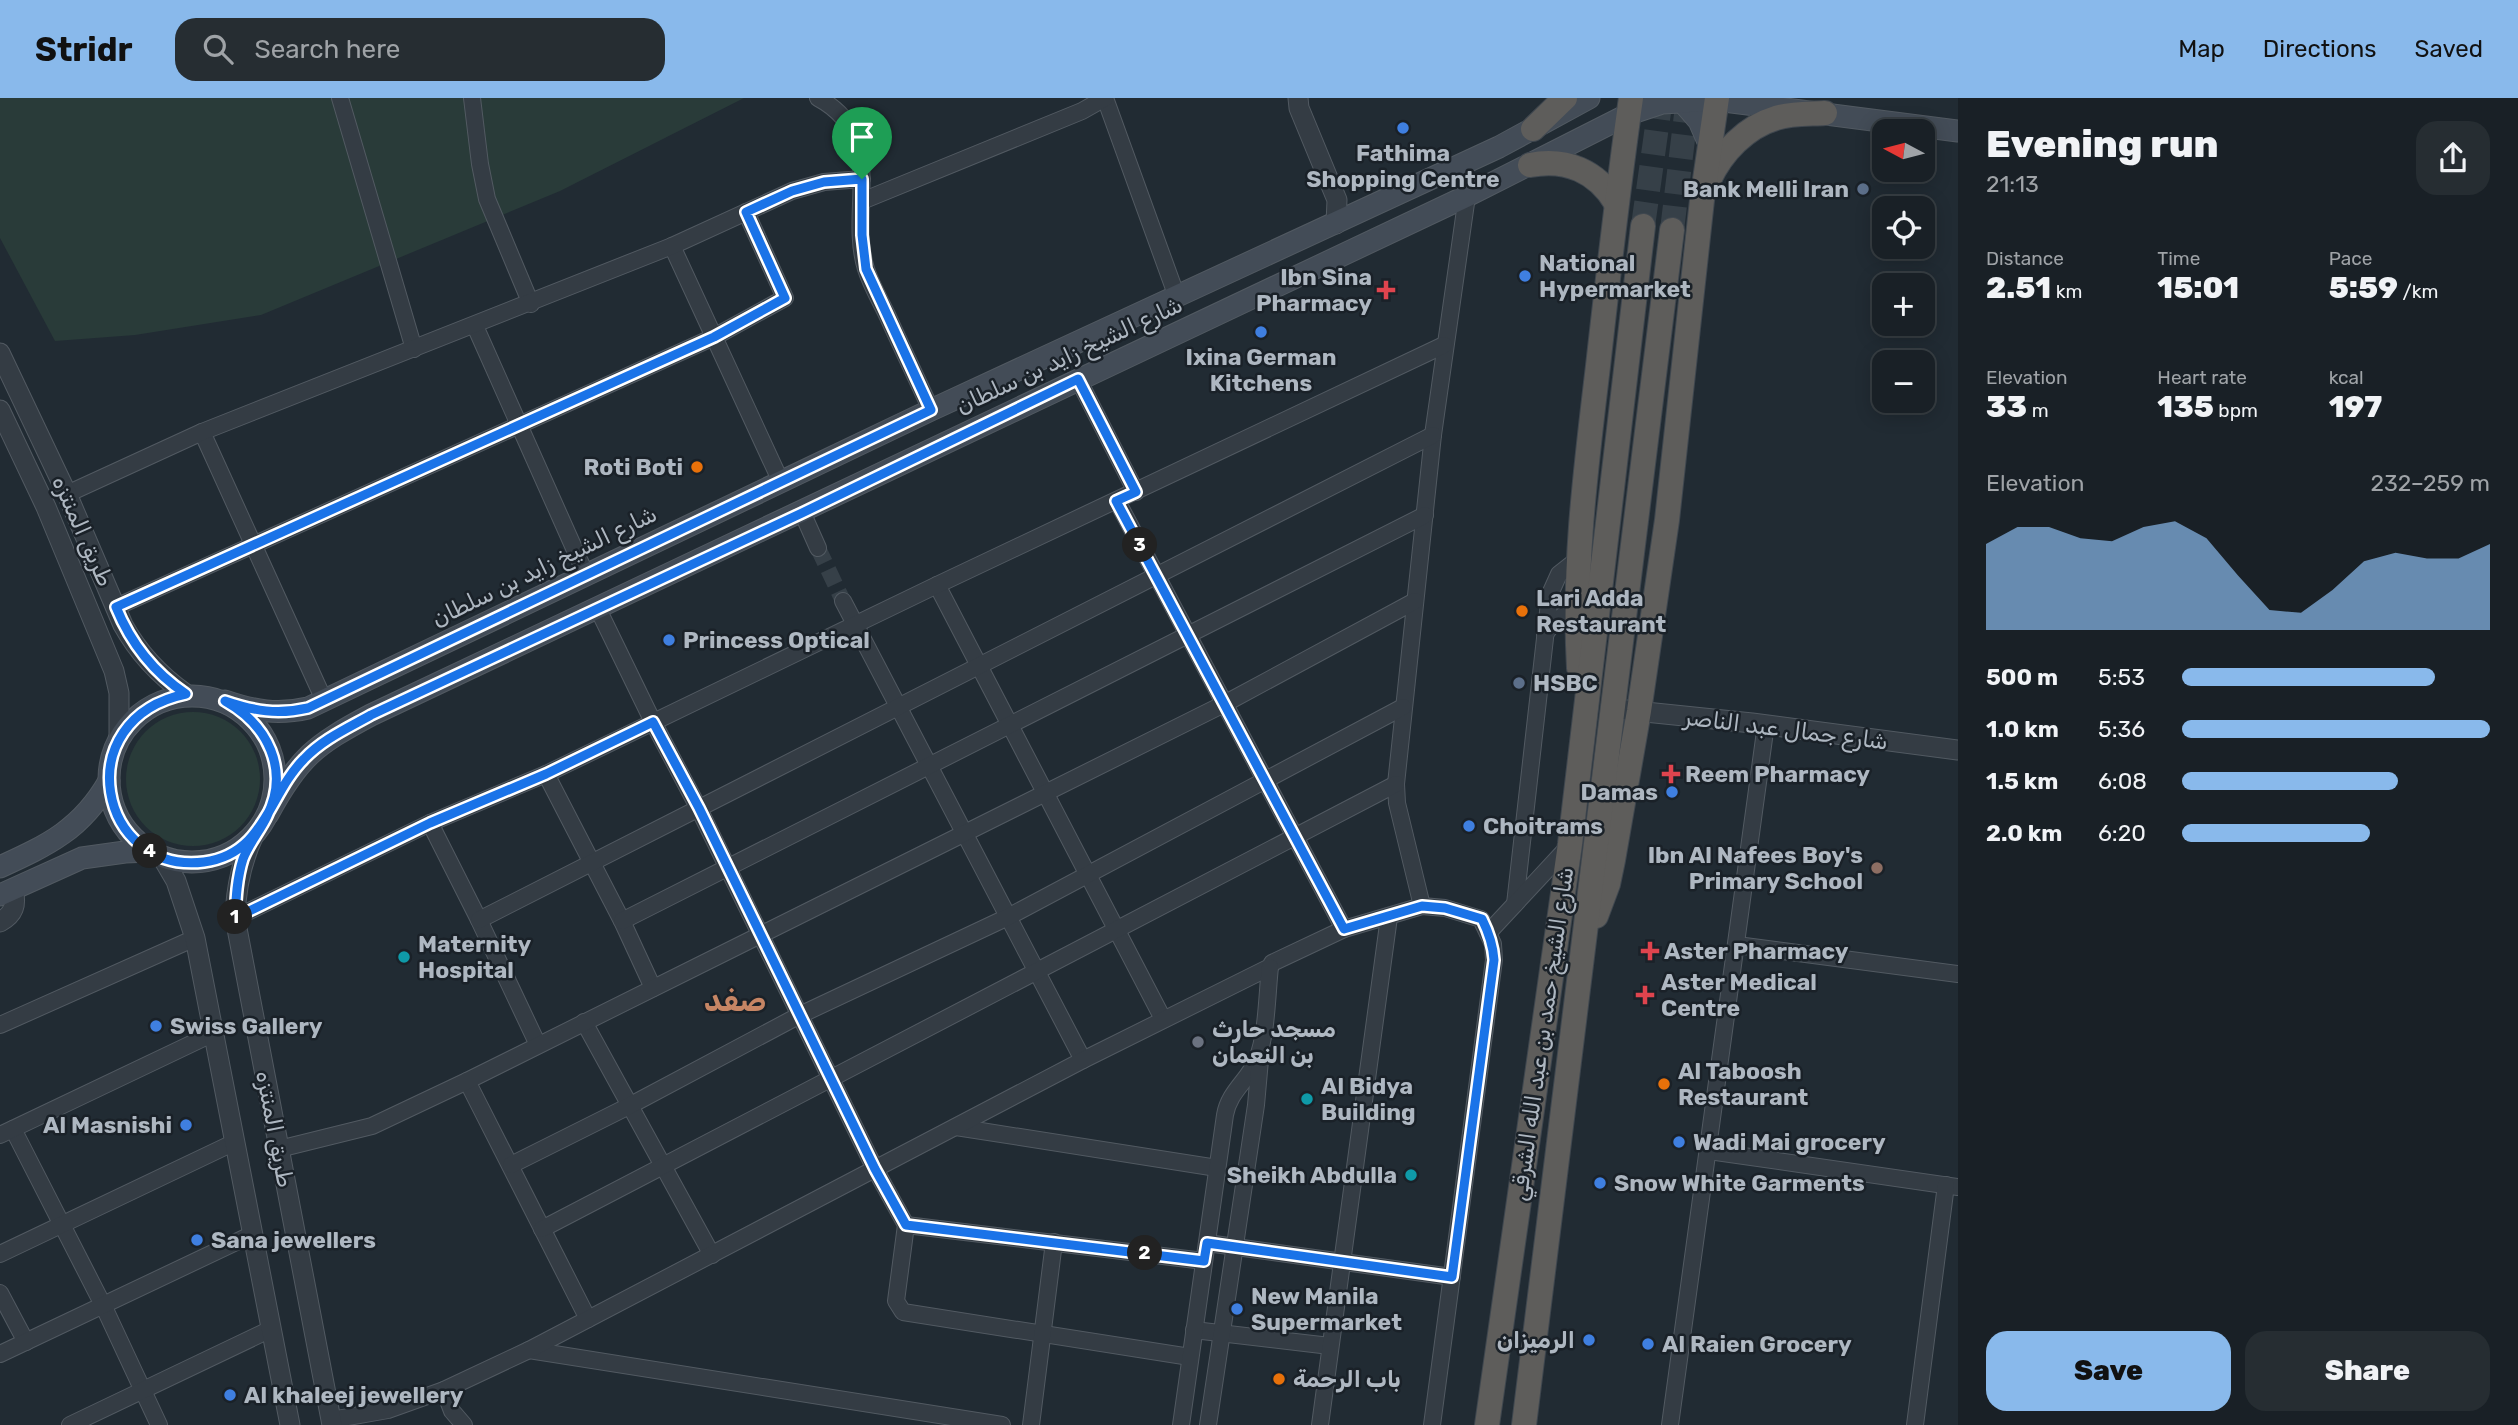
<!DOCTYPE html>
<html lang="en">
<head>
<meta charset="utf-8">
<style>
  :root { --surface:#192026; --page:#262d32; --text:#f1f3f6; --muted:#9fa3a7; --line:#373e43; --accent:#89b9eb }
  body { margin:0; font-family:Rubik,Vazirmatn,sans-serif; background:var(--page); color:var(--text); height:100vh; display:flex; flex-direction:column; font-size:26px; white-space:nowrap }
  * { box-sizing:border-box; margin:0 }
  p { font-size:23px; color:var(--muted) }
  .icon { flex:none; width:38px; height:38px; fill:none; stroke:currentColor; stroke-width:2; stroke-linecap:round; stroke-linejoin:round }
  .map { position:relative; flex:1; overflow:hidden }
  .sheet { display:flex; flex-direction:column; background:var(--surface); width:560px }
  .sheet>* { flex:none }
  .needle { width:46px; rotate:277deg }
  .fabs { position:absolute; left:1872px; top:21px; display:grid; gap:14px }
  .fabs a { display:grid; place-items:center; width:63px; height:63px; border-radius:14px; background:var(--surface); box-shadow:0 4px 18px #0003,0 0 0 2px var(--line); font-size:35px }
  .pin { position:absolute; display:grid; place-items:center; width:60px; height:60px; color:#fff; margin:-72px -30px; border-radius:50% 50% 50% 0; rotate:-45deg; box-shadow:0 0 7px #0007 }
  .pin .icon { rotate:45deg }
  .km { position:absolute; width:35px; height:35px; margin:-18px; border-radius:50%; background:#222; color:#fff; font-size:19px; line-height:35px; text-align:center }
  .round { display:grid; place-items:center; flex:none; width:74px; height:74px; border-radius:21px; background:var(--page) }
  .overview { display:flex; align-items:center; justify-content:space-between; height:119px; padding:0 28px }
  h1 { font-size:38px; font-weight:800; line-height:52px }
  .figures { display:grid; grid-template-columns:repeat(3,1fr); gap:10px; height:119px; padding:7px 28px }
  .figures div { display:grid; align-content:center }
  .figures b { font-size:30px; font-weight:800 }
  .figures small { font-size:19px; font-weight:400 }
  .figures p { font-size:19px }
  .chart { height:196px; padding:14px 28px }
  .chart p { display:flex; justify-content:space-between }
  .chart svg { width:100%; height:126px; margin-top:7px; fill:var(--accent); opacity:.7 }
  .button { display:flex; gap:14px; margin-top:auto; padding:14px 28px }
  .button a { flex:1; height:80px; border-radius:21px; background:var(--accent); color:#111; font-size:28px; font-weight:800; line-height:80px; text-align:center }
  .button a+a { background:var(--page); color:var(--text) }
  ul { padding:0 28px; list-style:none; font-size:23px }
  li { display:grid; grid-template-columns:112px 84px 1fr; align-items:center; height:52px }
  li i { height:18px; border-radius:9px; background:var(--accent) }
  header { display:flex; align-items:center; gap:42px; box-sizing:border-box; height:98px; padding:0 35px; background:var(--accent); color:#111 }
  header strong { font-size:33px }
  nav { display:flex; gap:38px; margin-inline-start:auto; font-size:24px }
  .search { width:490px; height:63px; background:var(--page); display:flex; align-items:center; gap:18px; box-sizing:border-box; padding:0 24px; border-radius:21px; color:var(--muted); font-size:26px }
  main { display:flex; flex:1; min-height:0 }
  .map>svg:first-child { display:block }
  .green { fill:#293b39 }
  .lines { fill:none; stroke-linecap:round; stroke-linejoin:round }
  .minor-tunnel { stroke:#364048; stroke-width:16; stroke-dasharray:16 8; stroke-linecap:butt }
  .trunk-tunnel { stroke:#364048; stroke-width:24; stroke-dasharray:24 12; stroke-linecap:butt }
  .minor-casing { stroke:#525a62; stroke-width:18 }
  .tertiary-casing { stroke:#525a62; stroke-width:21 }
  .secondary-casing { stroke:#525a62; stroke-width:23 }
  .trunk-casing { stroke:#3f474f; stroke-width:26 }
  .minor { stroke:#343c44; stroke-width:16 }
  .tertiary { stroke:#343c44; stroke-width:19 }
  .secondary { stroke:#434c57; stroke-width:21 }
  .trunk { stroke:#5e5d5b; stroke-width:24 }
  .route-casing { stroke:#fff; stroke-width:14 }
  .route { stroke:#1a73e8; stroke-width:9 }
  .shop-dot { fill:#3f7fe0; stroke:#1a2128; stroke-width:2.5 }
  .service-dot { fill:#5c6f8a; stroke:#1a2128; stroke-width:2.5 }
  .health-dot { fill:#e0444e; stroke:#1a2128; stroke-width:2.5 }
  .food-dot { fill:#e8710a; stroke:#1a2128; stroke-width:2.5 }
  .education-dot { fill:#8d6e63; stroke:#1a2128; stroke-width:2.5 }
  .culture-dot { fill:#0f9aa8; stroke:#1a2128; stroke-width:2.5 }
  .worship-dot { fill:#6b7280; stroke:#1a2128; stroke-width:2.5 }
  .labels { text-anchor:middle; stroke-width:5; stroke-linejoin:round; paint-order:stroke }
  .poi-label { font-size:23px; font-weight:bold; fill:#aeb7c1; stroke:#1a2128; text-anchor:start }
  .street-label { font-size:23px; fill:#aeb7c1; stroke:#1a2128 }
  .district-label { font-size:30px; font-weight:bold; fill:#c68564; stroke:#1a2128 }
</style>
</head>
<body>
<header>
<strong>Stridr</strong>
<div class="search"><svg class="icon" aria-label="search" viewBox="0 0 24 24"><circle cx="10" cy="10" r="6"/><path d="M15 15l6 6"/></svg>Search here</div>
<nav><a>Map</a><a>Directions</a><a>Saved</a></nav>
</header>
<main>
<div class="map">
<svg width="1958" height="1327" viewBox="0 0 1958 1327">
  <rect width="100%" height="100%" fill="#212b33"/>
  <g class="green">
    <polygon points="0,0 744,0 560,93 261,217 135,237 55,243 0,140"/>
    <circle cx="193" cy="681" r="67"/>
  </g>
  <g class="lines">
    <polyline class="minor-tunnel" points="818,450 843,503"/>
    <g class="trunk-tunnel">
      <polyline points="1643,128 1661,0"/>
      <polyline points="1672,132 1688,0"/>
    </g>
    <defs>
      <g id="minor">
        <polyline points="340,0 414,251"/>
        <polyline points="472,0 480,66 487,101 531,206"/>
        <path d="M818,0C889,38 847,111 866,171C871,187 881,204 888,219C902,250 917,281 931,312"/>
        <polyline points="1105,0 1177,199"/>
        <polyline points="862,103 1082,13 1105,0"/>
        <polyline points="672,148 781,384"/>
        <polyline points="475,228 586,477"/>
        <polyline points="1078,281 1136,394"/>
        <polyline points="202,334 324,602"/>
        <polyline points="67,396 202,334 672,148 792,93 824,84 862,81"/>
        <polyline points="1117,403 1344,831"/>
        <polyline points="802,414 818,450"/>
        <polyline points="937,487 1163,921"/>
        <polyline points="843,503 1083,962"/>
        <polyline points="116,509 714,239 785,200 746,114"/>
        <polyline points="598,511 653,624 699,711 875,1071 906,1127 896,1203 903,1214 1190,1259"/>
        <polyline points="1545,536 1556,522 1577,509"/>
        <polyline points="546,676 622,823 653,890"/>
        <polyline points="430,725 479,822 538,947"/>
        <polyline points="1515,806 1550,496 1559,476 1578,461"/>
        <polyline points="1422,808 1397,705 1396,686 1433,337 1467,98"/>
        <polyline points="235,820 430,725 546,676 937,487 1444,247"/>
        <polyline points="479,822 1433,337"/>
        <polyline points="622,823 1425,417"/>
        <polyline points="1488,835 1569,748"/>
        <polyline points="1737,847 1958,876"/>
        <polyline points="584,924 712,1157"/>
        <polyline points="0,927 195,840"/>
        <polyline points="467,983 588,1221"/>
        <polyline points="956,1029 1217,1070"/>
        <polyline points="13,1031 103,1207 159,1327"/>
        <polyline points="0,1037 214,935"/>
        <polyline points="279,1051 372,1028 467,983 1224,606 1415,503"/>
        <polyline points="1709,1053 1958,1089"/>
        <polyline points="511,1067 629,1008 800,917 1008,819 1403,609"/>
        <polyline points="906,1127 1204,1163"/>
        <polyline points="542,1131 1396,686"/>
        <polyline points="1207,1145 1452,1179"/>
        <polyline points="0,1156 235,1044"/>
        <polyline points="0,1195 26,1244"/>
        <polyline points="1194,1232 1330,1248"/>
        <polyline points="529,1252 1002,1327"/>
        <polyline points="0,1256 253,1136"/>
        <polyline points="444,1292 452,1313 464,1327"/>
        <polyline points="331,1322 388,1312 444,1292 529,1252 1083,962 1270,869 1272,865 1344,831 1422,808 1445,810 1481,821 1493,846 1494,862 1432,1327"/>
        <polyline points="70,1327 271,1231"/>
        <polyline points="1031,1327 1054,1144"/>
        <path d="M1181,1327L1225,1017C1229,993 1249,982 1257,961C1267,937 1267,895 1270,869"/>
        <polyline points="1208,1327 1256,1007 1260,962"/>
        <polyline points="1320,1327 1389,819"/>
        <polyline points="1670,1327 1766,626"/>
        <polyline points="1915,1327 1946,1087"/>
      </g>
      <g id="tertiary">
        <polyline points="1298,0 1299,10 1337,102 1336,126"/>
        <path d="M0,255L67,396L123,527C139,556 159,577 186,596"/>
        <polyline points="0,312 46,409 114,573 119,595 119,640"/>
        <polyline points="1626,612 1752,625 1958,652"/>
        <path d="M254,737C241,764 236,790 235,820L332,1327"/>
        <polyline points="162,759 176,783 195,840 290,1327"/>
        <path d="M0,824C14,816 17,807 13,791"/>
      </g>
      <g id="secondary">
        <polyline points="1679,0 1699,23 1709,46"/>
        <circle cx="192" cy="681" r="83"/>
        <path d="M225,603C254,613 278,617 308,610L931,312L1499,49L1589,0"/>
        <path d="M268,716C299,659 315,647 371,617L1467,98L1629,16L1662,5L1716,2L1958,33"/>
        <path d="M0,769C48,747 82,731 109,683"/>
        <polyline points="0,797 82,760 125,754 150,753"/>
      </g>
      <g id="trunk">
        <polyline points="1533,31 1565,0"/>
        <path d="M1530,67C1566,60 1597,73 1616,105"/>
        <path d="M1709,82C1722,54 1746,29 1776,20C1791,15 1809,16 1825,15"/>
        <path d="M1579,570C1573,468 1586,369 1598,268C1608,179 1618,89 1631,0"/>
        <polyline points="1596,818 1608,786 1613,762 1639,613 1667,422 1702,102 1717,0"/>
        <polyline points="1487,1327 1570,746 1643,128"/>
        <path d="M1524,1327C1572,928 1624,530 1672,132"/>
      </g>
    </defs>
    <use href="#minor" class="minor-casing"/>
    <use href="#tertiary" class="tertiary-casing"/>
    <use href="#secondary" class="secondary-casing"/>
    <use href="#trunk" class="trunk-casing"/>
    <use href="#minor" class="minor"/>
    <use href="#tertiary" class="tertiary"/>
    <use href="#secondary" class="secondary"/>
    <use href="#trunk" class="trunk"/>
  </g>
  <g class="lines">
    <defs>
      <path id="route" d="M862,81V137L866,171L931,312L308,610C278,617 254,613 225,603C268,627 290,672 267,718C260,733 249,745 243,761C237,780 236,800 235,820L430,725L546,676L653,624L699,710L875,1071L906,1127L1204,1163L1207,1145L1452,1179L1494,862C1493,846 1489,835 1482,821L1445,810L1422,808L1344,831L1116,403L1136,394L1078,281L802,415L371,617C348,630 323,641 304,661C268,697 265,756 204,764C99,777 66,621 186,596C153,574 131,546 116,509L714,239L785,200L746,114L792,93L824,84L862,81"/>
    </defs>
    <use href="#route" class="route-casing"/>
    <use href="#route" class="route"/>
  </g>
  <g class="shop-dot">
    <circle cx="1403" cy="30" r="7"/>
    <circle cx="1525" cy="178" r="7"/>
    <circle cx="1261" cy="234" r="7"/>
    <circle cx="669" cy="542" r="7"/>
    <circle cx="1672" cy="694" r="7"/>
    <circle cx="1469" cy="728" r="7"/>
    <circle cx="156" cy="928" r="7"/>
    <circle cx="186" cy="1027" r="7"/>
    <circle cx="1679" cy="1044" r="7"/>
    <circle cx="1600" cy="1085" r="7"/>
    <circle cx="197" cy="1142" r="7"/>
    <circle cx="1237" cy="1211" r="7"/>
    <circle cx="1589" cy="1242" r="7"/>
    <circle cx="1648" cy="1246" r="7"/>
    <circle cx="230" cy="1297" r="7"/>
  </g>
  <g class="service-dot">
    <circle cx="1863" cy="91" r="7"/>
    <circle cx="1519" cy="585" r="7"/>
  </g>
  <g class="health-dot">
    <path d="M1382.5 181.5h7v7h7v7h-7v7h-7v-7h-7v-7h7z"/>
    <path d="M1667.5 665.5h7v7h7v7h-7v7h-7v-7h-7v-7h7z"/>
    <path d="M1646.5 842.5h7v7h7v7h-7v7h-7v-7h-7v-7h7z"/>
    <path d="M1641.5 886.5h7v7h7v7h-7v7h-7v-7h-7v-7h7z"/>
  </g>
  <g class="food-dot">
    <circle cx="697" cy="369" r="7"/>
    <circle cx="1522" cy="513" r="7"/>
    <circle cx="1664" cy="986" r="7"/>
    <circle cx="1279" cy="1281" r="7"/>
  </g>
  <circle class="education-dot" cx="1877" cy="770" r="7"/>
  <g class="culture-dot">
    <circle cx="404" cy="859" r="7"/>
    <circle cx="1307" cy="1001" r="7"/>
    <circle cx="1411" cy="1077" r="7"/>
  </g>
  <circle class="worship-dot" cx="1198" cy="944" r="7"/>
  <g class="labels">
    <g class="poi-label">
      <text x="1403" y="63" text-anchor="middle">Fathima<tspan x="1403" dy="26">Shopping Centre</tspan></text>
      <text x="1849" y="99" text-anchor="end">Bank Melli Iran</text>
      <text x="1539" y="173">National<tspan x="1539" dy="26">Hypermarket</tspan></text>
      <text x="1372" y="187" text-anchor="end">Ibn Sina<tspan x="1372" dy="26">Pharmacy</tspan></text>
      <text x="1261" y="267" text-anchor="middle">Ixina German<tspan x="1261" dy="26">Kitchens</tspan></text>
      <text x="683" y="377" text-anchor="end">Roti Boti</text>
      <text x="1536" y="508">Lari Adda<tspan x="1536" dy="26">Restaurant</tspan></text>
      <text x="683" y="550">Princess Optical</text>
      <text x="1533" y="593">HSBC</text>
      <text x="1685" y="684">Reem Pharmacy</text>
      <text x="1658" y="702" text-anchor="end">Damas</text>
      <text x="1483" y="736">Choitrams</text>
      <text x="1863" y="765" text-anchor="end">Ibn Al Nafees Boy's<tspan x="1863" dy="26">Primary School</tspan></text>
      <text x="418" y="854">Maternity<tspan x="418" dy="26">Hospital</tspan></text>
      <text x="1664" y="861">Aster Pharmacy</text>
      <text x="1661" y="892">Aster Medical<tspan x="1661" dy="26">Centre</tspan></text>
      <text x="170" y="936">Swiss Gallery</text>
      <text x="1212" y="939">مسجد حارث<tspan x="1212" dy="26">بن النعمان</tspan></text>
      <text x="1678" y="981">Al Taboosh<tspan x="1678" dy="26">Restaurant</tspan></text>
      <text x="1321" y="996">Al Bidya<tspan x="1321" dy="26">Building</tspan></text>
      <text x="172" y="1035" text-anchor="end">Al Masnishi</text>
      <text x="1693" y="1052">Wadi Mai grocery</text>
      <text x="1397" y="1085" text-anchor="end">Sheikh Abdulla</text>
      <text x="1614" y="1093">Snow White Garments</text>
      <text x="211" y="1150">Sana jewellers</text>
      <text x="1251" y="1206">New Manila<tspan x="1251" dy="26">Supermarket</tspan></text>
      <text x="1575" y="1250" text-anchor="end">الرميزان</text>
      <text x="1662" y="1254">Al Raien Grocery</text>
      <text x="1293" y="1289">باب الرحمة</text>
      <text x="244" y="1305">Al khaleej jewellery</text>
    </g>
    <g class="street-label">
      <text transform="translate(1069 257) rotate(-25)" y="8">شارع الشيخ زايد بن سلطان</text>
      <text transform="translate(83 433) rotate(66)" y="8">طريق المنتزه</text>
      <text transform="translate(544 468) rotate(-26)" y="8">شارع الشيخ زايد بن سلطان</text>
      <text transform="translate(1786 631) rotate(7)" y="8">شارع جمال عبد الناصر</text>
      <text transform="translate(1542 936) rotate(-82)" y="8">شارع الشيخ حمد بن عبد الله الشرقي</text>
      <text transform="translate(275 1031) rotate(79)" y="8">طريق المنتزه</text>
    </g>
    <g class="district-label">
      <text x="735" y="913">صفد</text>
    </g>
  </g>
</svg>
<div class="fabs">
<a><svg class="needle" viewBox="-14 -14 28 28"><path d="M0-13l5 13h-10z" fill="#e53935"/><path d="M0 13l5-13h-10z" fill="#9fa3a7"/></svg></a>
<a><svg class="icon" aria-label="locate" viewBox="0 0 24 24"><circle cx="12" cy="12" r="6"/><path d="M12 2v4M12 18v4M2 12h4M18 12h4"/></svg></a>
<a>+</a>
<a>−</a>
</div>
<div class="pin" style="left:862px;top:81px;background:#1e9e55"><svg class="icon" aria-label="arrive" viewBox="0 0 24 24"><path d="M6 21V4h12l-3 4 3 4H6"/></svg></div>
<b class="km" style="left:235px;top:819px">1</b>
<b class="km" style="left:1145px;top:1155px">2</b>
<b class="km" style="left:1140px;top:447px">3</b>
<b class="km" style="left:150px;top:753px">4</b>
</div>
<section class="sheet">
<div class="overview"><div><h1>Evening run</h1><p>21:13</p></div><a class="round"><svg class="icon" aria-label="share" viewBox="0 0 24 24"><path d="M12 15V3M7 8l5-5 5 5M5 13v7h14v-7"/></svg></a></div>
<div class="figures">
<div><p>Distance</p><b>2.51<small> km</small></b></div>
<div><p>Time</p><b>15:01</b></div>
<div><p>Pace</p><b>5:59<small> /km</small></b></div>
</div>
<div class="figures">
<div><p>Elevation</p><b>33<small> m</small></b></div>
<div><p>Heart rate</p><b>135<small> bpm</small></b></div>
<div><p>kcal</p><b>197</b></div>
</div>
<div class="chart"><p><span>Elevation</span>232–259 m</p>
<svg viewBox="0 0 160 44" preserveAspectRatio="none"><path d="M0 44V14L10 8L20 8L30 12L40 13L50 8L60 6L70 12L80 25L90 37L100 38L110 30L120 20L130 17L140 19L150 19L160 14V44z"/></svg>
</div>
<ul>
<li><b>500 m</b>5:53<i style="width:82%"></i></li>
<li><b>1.0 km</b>5:36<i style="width:100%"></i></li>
<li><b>1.5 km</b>6:08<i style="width:70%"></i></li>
<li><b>2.0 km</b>6:20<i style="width:61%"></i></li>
</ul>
<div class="button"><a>Save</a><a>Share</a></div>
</section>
</main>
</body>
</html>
